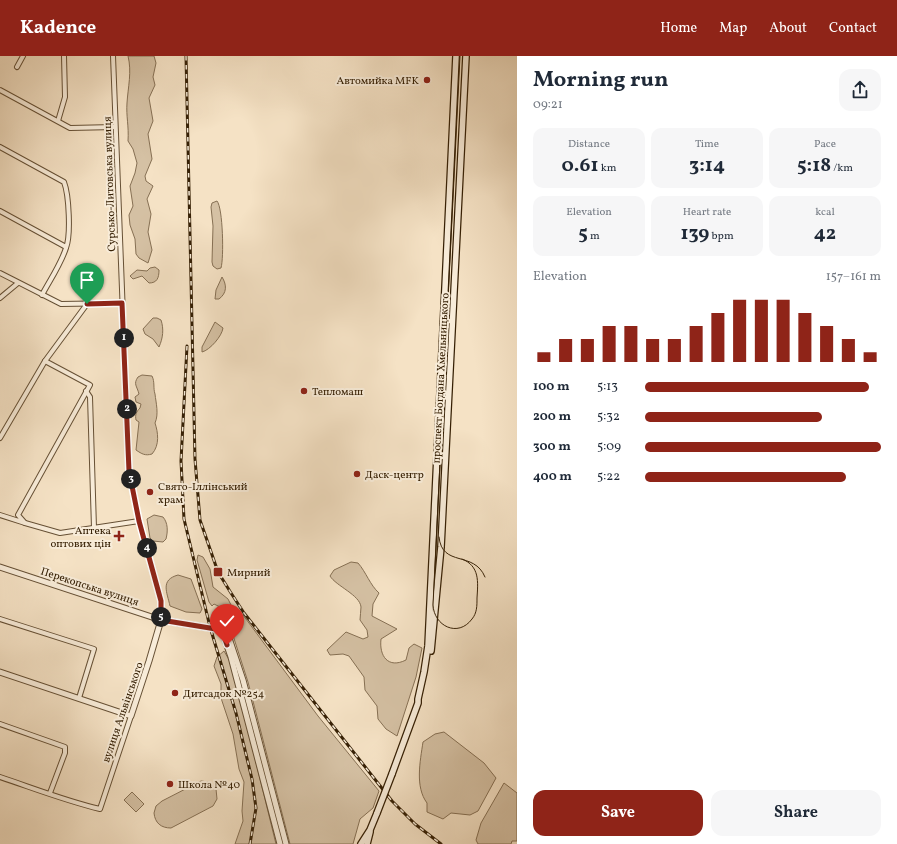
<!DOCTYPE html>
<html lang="en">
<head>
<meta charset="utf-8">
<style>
  :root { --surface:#fff; --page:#f6f6f7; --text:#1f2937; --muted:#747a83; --accent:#8f2418 }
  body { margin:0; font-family:Vollkorn,serif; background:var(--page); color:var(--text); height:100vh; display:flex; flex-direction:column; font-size:15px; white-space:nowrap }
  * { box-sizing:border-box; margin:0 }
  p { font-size:13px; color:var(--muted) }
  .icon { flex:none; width:22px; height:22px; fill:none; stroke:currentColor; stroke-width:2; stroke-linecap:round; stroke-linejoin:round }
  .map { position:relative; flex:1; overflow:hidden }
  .sheet { display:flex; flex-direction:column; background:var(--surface); width:380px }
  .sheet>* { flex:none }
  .pin { position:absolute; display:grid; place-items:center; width:34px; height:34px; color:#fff; margin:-41px -17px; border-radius:50% 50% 50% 0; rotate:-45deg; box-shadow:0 0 4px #0007 }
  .pin .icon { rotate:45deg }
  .km { position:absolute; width:20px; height:20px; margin:-10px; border-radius:50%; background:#222; color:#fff; font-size:11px; line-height:20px; text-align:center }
  .round { display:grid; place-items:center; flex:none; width:42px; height:42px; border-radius:12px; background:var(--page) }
  .head { display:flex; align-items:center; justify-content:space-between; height:68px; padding:0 16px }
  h1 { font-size:22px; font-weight:700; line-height:30px }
  .figures { display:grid; grid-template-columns:repeat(3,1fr); gap:6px; height:68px; padding:4px 16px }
  .figures div { display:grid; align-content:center; border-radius:10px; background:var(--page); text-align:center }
  .figures b { font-size:20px; font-weight:700 }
  .figures small { font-size:11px; font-weight:400 }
  .figures p { font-size:11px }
  .chart { height:112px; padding:8px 16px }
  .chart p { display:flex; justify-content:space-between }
  .chart svg { width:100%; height:72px; margin-top:4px; stroke:var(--accent); stroke-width:6 }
  .cta { display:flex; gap:8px; margin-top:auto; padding:8px 16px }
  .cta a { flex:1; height:46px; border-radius:12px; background:var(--accent); color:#fff; font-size:16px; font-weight:700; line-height:46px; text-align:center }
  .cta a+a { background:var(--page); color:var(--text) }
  ul { padding:0 16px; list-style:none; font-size:13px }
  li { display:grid; grid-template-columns:64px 48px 1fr; align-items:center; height:30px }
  li i { height:10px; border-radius:5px; background:var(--accent) }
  header { display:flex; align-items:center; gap:24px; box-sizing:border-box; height:56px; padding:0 20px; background:var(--accent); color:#fff }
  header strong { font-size:19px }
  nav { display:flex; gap:22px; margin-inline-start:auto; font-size:14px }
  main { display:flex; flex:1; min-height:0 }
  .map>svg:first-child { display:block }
  .green { fill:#d5c1a4; stroke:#867054 }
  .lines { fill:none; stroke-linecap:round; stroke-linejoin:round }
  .minor-casing { stroke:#665035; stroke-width:6 }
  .tertiary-casing { stroke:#665035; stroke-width:7 }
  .secondary-casing { stroke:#362005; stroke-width:8 }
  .minor { stroke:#f8ecd9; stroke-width:4 }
  .tertiary { stroke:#f8ecd9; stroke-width:5 }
  .secondary { stroke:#f8ecd9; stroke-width:5.5 }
  .tram { stroke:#362005; stroke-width:1 }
  .rail-casing { stroke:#362005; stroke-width:3 }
  .rail { stroke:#f8ecd9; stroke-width:1.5; stroke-dasharray:4.5; stroke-linecap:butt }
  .secondary-bridge-casing { stroke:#362005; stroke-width:8; stroke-linecap:butt }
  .secondary-bridge { stroke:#f8ecd9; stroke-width:5.5 }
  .route-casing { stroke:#fff; stroke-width:8 }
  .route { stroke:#8f2418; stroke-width:5 }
  .poi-dot { fill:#8f2418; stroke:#f8ecd9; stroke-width:1.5 }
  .labels { text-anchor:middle; stroke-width:4; stroke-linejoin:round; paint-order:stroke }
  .poi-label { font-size:11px; fill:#362005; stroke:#f8ecd9; text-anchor:start }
  .street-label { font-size:11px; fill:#362005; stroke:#f8ecd9 }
</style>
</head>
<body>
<header>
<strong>Kadence</strong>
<nav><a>Home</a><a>Map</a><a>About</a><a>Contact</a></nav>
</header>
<main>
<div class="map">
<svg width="517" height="788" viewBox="0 0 517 788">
  <rect width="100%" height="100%" fill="#f5e2c5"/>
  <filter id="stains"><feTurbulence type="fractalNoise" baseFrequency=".005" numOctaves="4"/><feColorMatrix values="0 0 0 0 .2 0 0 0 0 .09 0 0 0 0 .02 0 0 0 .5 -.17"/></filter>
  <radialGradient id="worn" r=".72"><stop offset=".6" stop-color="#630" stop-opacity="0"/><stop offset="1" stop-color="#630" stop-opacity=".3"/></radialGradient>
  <g class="green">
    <path d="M128,0H154L156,7L153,21L155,29L149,42L153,65L148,78L152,103L145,120L146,125L153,130L147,143L151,158L148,176L152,194L148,207L139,202L136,198L135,183L130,169L129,159L133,150L130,130L135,117L137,107L133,93L128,85C129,70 126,60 127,47C128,31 132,16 128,0Z"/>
    <path d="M217,145C223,152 224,202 221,212L217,213L213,210L212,206L213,170L211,151L212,147Z"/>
    <path d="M155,211L159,214C159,222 157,227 149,227L142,220L133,223L130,220L137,214L147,215L150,212Z"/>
    <path d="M222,221C227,229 227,237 219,243H215L216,234Z"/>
    <path d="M153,262H157L161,264C164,273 163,282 159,291L153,283L145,278L143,273Z"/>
    <path d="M215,266L223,272C222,280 210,294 202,296V291Z"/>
    <path d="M142,319L152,320C155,326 153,332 155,338C156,347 159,358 155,367C158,376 160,389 152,398C145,400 142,398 136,394L139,366L136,364C135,359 136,356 140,352L141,348L136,346L135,341L139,338C137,330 133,328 138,321Z"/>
    <path d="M154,459L163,461C168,467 168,475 166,483L163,486L153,485L150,482L147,463Z"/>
    <path d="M198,499L203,501L210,513L213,531L228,543L232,551C225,554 220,551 214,548L212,550L209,546L197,504Z"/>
    <path d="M351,506L358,507C366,516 370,529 379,537L373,548L372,560L397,573L381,583C379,600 388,613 406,604L409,592L414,588L422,592L416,621L397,680L386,673L378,663L377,650L365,634L364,621L349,600L343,598L330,599L327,594L346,576L363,583L368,581L367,574L360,564C360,560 361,555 361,551C360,539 336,530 330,520L334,514Z"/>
    <path d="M178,519L191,523L202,553L200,557L186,556L170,550C167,536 160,524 178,519Z"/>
    <polygon points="243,559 318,660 379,735 373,752 360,763 353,788 290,788 248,626 229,567"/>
    <polygon points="224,595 232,609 276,788 235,788 243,765 242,755 244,726 239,713 233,678 221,642 221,628 214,610 217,601"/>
    <path d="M444,676L484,707L496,722L478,755L470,759L451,757L443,763L427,756V747C415,731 420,706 423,686L435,678Z"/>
    <path d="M201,725L208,726L216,733L217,743L213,750L171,772C161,772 155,767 154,757L156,750L162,745Z"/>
    <polygon points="504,727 517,737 517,785 512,785 511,788 478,788 476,784 481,767"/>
    <polygon points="132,736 144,748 136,756 124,744"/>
  </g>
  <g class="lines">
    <defs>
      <g id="minor">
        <polyline points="113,0 129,415 139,465 161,545 161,564"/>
        <polyline points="17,11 23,0"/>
        <polyline points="0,34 70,72 115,71"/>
        <polyline points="58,65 65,41 64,0"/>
        <path d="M0,91L64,126C69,139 71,179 66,192C61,208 50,224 42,239"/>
        <polyline points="0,155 66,191"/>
        <polyline points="0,217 61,248 122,247"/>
        <polyline points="0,242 18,227"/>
        <polyline points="86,335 90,341 94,472"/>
        <polyline points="0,382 45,305 87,248"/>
        <polyline points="0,459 25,467 18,459 90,329 45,305"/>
        <polyline points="25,467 60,477 139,465"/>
        <polyline points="0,563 94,593 79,642"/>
        <polyline points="0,668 65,691 65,697 50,737"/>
        <path d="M0,721C33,732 66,745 100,753L131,660"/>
      </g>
      <g id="tertiary">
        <polyline points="0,511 161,564 222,574"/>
        <polyline points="222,574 230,585 243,624 286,788"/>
        <polyline points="223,578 231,601 280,788"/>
        <polyline points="0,616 131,660 149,605 161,564"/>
      </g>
      <g id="secondary">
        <polyline points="431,595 441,491 466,0"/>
        <polyline points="392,718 418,647 418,643 424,616 428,590 456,0"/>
        <polyline points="361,788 370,774 377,757"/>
        <polyline points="367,788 370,776"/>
      </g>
    </defs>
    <use href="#minor" class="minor-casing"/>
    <use href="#tertiary" class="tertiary-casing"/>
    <use href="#secondary" class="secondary-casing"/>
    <use href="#minor" class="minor"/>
    <use href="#tertiary" class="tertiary"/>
    <use href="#secondary" class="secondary"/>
    <g class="tram">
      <path d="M460,0L433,549C434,570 458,582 472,563C477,557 477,550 477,542C478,526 480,510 462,503"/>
      <path d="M439,481C442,512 474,494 485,521"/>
    </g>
    <defs>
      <g id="rail">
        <polyline points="186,0 195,403 200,464 218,516 231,537 244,557 392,745 415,768 441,788"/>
        <polyline points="187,290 181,405 184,463 210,571 236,657 252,723 256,752 250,788"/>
      </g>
    </defs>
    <use href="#rail" class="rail-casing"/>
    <use href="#rail" class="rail"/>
    <defs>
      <polyline id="secondary-bridge" points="377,757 392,718"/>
    </defs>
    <use href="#secondary-bridge" class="secondary-bridge-casing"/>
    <use href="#secondary-bridge" class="secondary-bridge"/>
  </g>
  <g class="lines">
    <defs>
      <polyline id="route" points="87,248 122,247 129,415 139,465 161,545 161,564 222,574 227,589"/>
    </defs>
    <use href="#route" class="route-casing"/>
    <use href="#route" class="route"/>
  </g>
  <g class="poi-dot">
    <circle cx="427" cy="24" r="4"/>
    <circle cx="304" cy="335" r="4"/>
    <circle cx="357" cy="418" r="4"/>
    <circle cx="150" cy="436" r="4"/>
    <path d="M117 474h4v4h4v4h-4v4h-4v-4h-4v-4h4z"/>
    <rect x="213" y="511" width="10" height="10" rx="2"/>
    <circle cx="175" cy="637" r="4"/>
    <circle cx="170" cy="728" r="4"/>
  </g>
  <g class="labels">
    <g class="poi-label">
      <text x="419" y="28" text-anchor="end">Автомийка MFK</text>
      <text x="312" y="339">Тепломаш</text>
      <text x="365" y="422">Даск-центр</text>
      <text x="158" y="434">Свято-Іллінський<tspan x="158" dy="13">храм</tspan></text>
      <text x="111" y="478" text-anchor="end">Аптека<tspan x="111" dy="13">оптових цін</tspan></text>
      <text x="227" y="520">Мирний</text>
      <text x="183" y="641">Дитсадок №254</text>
      <text x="178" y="732">Школа №40</text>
    </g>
    <g class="street-label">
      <text transform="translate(109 128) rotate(-92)" y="4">Сурсько-Литовська вулиця</text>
      <text transform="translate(440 322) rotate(-87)" y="4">проспект Богдана Хмельницького</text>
      <text transform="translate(90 530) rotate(18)" y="4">Перекопська вулиця</text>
      <text transform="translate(122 656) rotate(-71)" y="4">вулиця Альвінського</text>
    </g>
  </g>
  <rect width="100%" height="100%" filter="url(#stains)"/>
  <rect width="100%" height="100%" fill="url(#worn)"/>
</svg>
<div class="pin" style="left:87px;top:248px;background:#1e9e55"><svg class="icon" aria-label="arrive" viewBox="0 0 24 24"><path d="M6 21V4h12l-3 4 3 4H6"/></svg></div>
<div class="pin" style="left:227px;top:589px;background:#d93025"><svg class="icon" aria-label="check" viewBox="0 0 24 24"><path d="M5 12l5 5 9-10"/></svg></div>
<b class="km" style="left:124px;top:282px">1</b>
<b class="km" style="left:127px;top:353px">2</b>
<b class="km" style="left:131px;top:423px">3</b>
<b class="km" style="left:147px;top:492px">4</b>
<b class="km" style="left:161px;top:561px">5</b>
</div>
<section class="sheet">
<div class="head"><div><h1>Morning run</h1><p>09:21</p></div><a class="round"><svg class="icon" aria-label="share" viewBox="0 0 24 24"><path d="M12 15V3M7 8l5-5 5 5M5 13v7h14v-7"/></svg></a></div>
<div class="figures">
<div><p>Distance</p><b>0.61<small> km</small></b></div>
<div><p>Time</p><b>3:14</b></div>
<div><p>Pace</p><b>5:18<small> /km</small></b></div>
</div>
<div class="figures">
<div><p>Elevation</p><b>5<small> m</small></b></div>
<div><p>Heart rate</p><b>139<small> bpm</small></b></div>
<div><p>kcal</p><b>42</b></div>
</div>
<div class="chart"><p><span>Elevation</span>157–161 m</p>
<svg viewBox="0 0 160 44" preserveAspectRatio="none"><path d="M5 44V38M15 44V30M25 44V30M35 44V22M45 44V22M55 44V30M65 44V30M75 44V22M85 44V14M95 44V6M105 44V6M115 44V6M125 44V14M135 44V22M145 44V30M155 44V38"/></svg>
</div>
<ul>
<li><b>100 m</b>5:13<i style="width:95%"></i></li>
<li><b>200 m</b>5:32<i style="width:75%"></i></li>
<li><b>300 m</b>5:09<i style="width:100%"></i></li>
<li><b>400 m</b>5:22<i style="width:85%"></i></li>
</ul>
<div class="cta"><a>Save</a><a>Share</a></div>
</section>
</main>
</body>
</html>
